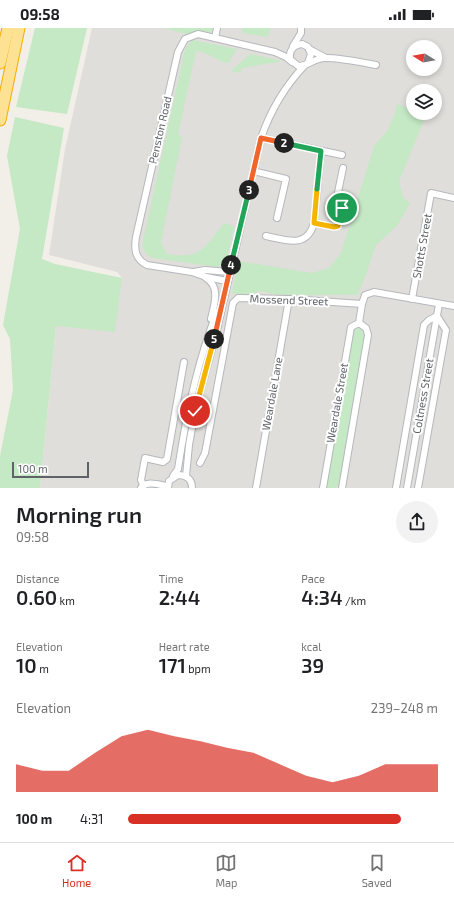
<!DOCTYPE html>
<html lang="en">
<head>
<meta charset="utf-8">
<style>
  :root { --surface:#fff; --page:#f2f2f2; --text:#202124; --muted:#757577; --line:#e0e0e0; --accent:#d93025 }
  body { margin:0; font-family:"Exo 2",sans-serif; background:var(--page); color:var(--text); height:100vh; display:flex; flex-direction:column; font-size:15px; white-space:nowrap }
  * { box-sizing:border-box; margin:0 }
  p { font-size:13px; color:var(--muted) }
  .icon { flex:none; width:22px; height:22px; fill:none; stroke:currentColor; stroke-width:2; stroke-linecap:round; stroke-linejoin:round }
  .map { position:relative; height:460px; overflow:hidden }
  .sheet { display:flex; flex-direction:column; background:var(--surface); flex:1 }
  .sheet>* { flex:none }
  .needle { width:26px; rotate:281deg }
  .fabs { position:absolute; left:406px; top:12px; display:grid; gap:8px }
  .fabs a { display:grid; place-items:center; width:36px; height:36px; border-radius:50%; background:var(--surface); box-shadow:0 2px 6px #0003; font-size:20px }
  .scale { position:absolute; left:12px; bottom:10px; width:77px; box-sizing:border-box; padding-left:4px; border:2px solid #5f6368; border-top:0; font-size:11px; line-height:14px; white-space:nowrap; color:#5f6368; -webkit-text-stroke:3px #fff; paint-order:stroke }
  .pin { position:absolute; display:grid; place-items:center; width:34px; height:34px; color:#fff; margin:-17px; border:2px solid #fff; border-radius:50%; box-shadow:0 1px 4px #0007 }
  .km { position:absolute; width:20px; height:20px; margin:-10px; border-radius:50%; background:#222; color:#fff; font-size:11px; line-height:20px; text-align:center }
  .round { display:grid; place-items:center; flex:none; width:42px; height:42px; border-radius:21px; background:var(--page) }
  .head { display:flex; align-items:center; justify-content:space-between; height:68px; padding:0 16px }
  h1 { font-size:22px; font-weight:600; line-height:30px }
  .stats { display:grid; grid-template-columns:repeat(3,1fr); gap:6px; height:68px; padding:4px 16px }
  .stats div { display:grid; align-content:center }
  .stats b { font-size:20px; font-weight:600 }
  .stats small { font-size:11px; font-weight:400 }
  .stats p { font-size:11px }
  .chart { height:112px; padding:8px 16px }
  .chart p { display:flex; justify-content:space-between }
  .chart svg { width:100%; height:72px; margin-top:4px; fill:var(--accent); opacity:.7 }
  ul { padding:0 16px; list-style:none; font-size:13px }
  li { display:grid; grid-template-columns:64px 48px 1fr; align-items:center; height:30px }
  li i { height:10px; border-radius:5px; background:var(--accent) }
  .status { display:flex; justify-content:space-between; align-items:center; height:28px; padding:0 20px; background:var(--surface); direction:ltr }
  .status svg { height:11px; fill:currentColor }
  .tab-bar { display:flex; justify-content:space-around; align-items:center; height:56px; border-top:1px solid var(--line); background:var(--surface); font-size:11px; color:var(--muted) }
  .tab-bar a { display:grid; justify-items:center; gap:2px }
  .tab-bar .on { color:var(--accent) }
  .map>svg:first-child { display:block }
  .industrial { fill:#e0deda; fill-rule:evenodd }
  .green { fill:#c5e8c5 }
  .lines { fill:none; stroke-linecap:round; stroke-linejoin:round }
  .minor-casing { stroke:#b5b8bc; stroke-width:8 }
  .motorway-casing { stroke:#f9ab00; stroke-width:13 }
  .minor { stroke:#fff; stroke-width:6 }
  .motorway { stroke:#fde293; stroke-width:11 }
  .split-1-casing { stroke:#fff; stroke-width:8 }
  .split-2-casing { stroke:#fff; stroke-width:8 }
  .split-3-casing { stroke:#fff; stroke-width:8 }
  .split-4-casing { stroke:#fff; stroke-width:8 }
  .split-5-casing { stroke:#fff; stroke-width:8 }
  .split-6-casing { stroke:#fff; stroke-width:8 }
  .split-1 { stroke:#f5b400; stroke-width:5 }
  .split-2 { stroke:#22a559; stroke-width:5 }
  .split-3 { stroke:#f0652b; stroke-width:5 }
  .split-4 { stroke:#22a559; stroke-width:5 }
  .split-5 { stroke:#f0652b; stroke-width:5 }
  .split-6 { stroke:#f5b400; stroke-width:5 }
  .labels { text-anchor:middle; stroke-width:4; stroke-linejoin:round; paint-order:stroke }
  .street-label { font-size:11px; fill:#5f6368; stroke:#fff }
</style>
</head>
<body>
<div class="status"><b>09:58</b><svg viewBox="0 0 49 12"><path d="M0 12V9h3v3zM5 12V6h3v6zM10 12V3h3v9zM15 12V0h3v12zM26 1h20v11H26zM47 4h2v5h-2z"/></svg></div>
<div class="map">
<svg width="454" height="460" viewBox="0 0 454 460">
  <rect width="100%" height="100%" fill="#f1efe8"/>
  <path class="industrial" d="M92,0H454V460H40L56,298L122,250L117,244L49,227L65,121ZM413,19H435V41H413ZM413,63H435V85H413Z"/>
  <g class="green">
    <polygon points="35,0 87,0 67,86 16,79"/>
    <polygon points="165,0 213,0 210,5 200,3 186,6"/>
    <polygon points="242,0 270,0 268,9 242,5"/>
    <path d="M192,12L237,21L228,35C217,34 209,24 196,23L178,106L182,109L161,215L167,226C201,232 205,219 224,195L234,198L226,234L218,239L153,230L146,226L142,218L185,21Z"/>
    <polygon points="250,26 283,33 242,40 240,45 231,43"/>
    <path d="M397,76L410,81L413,77V85H427L399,153L403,169L410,175L397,198L376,217L364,252L357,267C334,266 311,268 288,267C277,267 268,264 258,263L254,268L232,265L238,233L312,245L329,240L341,225L374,118L387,103L395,86Z"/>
    <polygon points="15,89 64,100 42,231 55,236 122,250 115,304 56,298 40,460 0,460 0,428 13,362 10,311 3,297 20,201 7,128"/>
    <polygon points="358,300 362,302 364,307 340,454 336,460 326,460 352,304 354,301"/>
  </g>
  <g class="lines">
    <defs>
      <g id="minor">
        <polyline points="215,10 217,0"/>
        <polyline points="293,18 301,5 301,0"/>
        <polyline points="309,21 326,30"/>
        <path d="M308,35L311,26L308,19L302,16C293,17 289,23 290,31L298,38C308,38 315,30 325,30C342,30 360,34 376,37"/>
        <polyline points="261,110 342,127"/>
        <polyline points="253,143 286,151 277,190"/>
        <polyline points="314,195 334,199 339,196 342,180 337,169 343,140"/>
        <path d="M266,208C286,212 307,221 314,195L321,123"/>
        <polyline points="193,244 205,242 229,244"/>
        <path d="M206,250C221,259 214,277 211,291"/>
        <path d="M227,253L206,249L192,244L147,237C135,231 134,221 136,209L178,24L185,11L198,6L275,24L286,29L292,34"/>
        <polyline points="412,271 431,165 454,170"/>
        <polyline points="200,435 205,425 233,275 238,270 289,271 362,276 365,267 374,264 454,278"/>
        <path d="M173,448L178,441C186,388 197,334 217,284"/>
        <path d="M186,448L189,417L195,383L216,306L261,110C270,84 286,57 305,37"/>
        <polyline points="143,457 141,452 145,430 163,434 167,431 184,334"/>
        <path d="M141,460C147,452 159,457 167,458"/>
        <path d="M168,460L169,453L178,447C186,447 192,451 192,460"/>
        <polyline points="256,460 289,271"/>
        <polyline points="323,460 350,305 351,299 359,295 362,276"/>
        <polyline points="342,460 368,307 366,300 359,295"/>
        <polyline points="396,460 424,297 429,292 437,288 446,302 418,460"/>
        <polyline points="407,460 439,276"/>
      </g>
      <g id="motorway">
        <polyline points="0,35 8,0"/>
        <polyline points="0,92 19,0"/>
      </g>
    </defs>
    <use href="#minor" class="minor-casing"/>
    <use href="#motorway" class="motorway-casing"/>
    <use href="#minor" class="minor"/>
    <use href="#motorway" class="motorway"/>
  </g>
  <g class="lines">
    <defs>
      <polyline id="split-1" points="317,161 314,195 334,199 338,198 342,180"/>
      <polyline id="split-2" points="284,115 321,123 317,161"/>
      <polyline id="split-3" points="249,162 261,110 284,115"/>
      <polyline id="split-4" points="231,237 249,162"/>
      <polyline id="split-5" points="214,311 231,237"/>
      <polyline id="split-6" points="195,383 214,311"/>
    </defs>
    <use href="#split-1" class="split-1-casing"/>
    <use href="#split-2" class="split-2-casing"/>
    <use href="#split-3" class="split-3-casing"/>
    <use href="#split-4" class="split-4-casing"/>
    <use href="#split-5" class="split-5-casing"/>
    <use href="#split-6" class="split-6-casing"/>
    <use href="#split-1" class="split-1"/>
    <use href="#split-2" class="split-2"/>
    <use href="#split-3" class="split-3"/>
    <use href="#split-4" class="split-4"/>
    <use href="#split-5" class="split-5"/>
    <use href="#split-6" class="split-6"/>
  </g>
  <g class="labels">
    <g class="street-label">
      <text transform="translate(160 102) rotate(-77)" y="4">Penston Road</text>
      <text transform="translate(422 218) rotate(-80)" y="4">Shotts Street</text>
      <text transform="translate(289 272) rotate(2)" y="4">Mossend Street</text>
      <text transform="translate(272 366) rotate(-80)" y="4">Weardale Lane</text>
      <text transform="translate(423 368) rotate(-80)" y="4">Coltness Street</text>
      <text transform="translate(337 375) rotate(-80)" y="4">Weardale Street</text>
    </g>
  </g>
</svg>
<div class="fabs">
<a><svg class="needle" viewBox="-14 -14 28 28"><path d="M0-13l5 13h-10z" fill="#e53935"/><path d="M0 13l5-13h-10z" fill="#757577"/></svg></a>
<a><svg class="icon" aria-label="layers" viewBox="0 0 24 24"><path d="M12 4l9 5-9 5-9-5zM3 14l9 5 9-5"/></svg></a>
</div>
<div class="scale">100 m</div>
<div class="pin" style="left:342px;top:180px;background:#1e9e55"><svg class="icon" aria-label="arrive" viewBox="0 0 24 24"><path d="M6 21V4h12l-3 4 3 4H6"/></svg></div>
<div class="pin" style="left:195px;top:383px;background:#d93025"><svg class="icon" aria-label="check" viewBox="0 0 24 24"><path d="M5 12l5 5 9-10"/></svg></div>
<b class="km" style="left:284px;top:115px">2</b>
<b class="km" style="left:249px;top:162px">3</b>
<b class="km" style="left:231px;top:237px">4</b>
<b class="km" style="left:214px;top:311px">5</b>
</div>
<section class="sheet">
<div class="head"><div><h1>Morning run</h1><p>09:58</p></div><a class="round"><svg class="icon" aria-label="share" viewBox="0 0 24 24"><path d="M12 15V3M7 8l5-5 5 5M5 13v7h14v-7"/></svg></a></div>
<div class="stats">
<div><p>Distance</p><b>0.60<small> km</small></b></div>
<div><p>Time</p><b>2:44</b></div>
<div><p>Pace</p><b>4:34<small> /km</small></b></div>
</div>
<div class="stats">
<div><p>Elevation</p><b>10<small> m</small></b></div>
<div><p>Heart rate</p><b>171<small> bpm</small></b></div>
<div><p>kcal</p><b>39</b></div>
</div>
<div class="chart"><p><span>Elevation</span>239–248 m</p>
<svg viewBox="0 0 160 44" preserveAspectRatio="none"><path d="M0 44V27L10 31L20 31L30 20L40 10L50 6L60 10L70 13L80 17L90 20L100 27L110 34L120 38L130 34L140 27L150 27L160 27V44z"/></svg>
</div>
<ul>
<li><b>100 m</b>4:31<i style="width:88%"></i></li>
</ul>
</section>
<nav class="tab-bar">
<a class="on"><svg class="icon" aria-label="home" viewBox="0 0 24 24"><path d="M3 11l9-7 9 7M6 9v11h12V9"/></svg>Home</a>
<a><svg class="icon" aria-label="map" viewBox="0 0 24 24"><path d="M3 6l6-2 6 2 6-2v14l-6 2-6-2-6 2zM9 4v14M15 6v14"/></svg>Map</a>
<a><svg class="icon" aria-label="saved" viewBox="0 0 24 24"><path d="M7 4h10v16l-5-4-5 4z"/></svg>Saved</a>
</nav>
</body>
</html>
